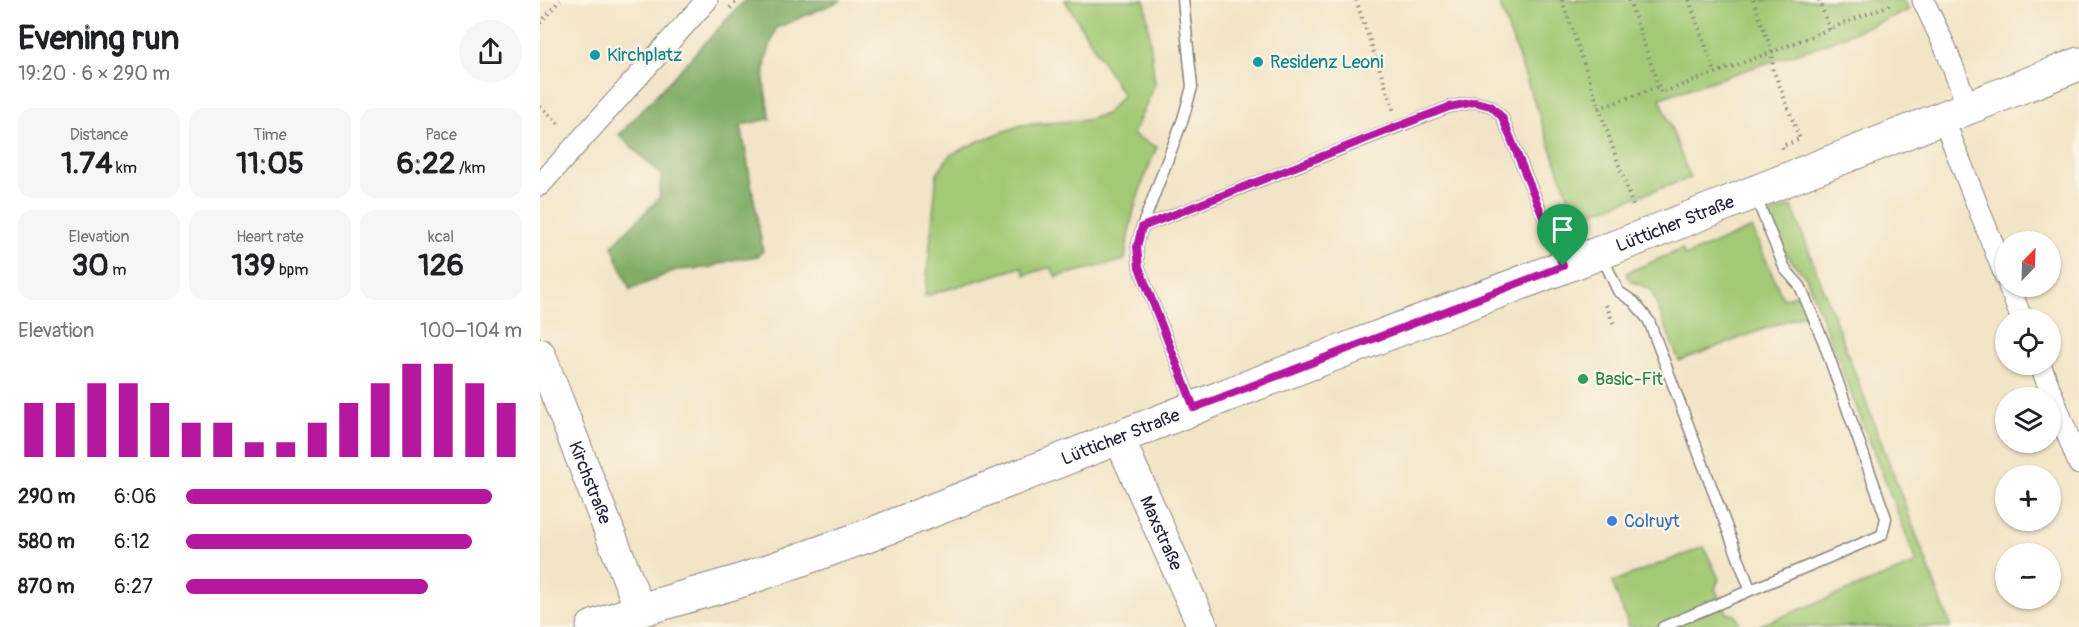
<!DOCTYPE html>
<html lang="en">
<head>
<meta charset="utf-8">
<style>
  :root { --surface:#fff; --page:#f6f6f6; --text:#202124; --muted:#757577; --accent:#b5179e }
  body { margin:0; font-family:Pangolin,sans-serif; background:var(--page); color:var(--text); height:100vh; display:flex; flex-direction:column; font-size:22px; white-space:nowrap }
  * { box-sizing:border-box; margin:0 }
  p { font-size:20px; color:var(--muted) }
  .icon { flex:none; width:33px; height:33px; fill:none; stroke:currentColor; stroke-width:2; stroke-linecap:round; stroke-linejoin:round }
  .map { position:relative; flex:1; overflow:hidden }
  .panel { display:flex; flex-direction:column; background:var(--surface); width:540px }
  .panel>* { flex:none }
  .needle { width:39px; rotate:23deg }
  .controls { position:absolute; left:1455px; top:231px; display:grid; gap:12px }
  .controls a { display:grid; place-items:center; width:66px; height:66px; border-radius:50%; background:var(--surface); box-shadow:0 2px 4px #0004; font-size:30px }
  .pin { position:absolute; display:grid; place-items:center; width:51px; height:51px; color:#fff; margin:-62px -26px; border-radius:50% 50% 50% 0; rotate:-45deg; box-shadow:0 0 6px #0007 }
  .pin .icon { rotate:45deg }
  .round { display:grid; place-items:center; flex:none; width:63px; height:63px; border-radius:32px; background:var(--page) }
  .summary { display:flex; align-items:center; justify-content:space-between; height:102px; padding:0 18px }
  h1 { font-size:33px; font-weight:700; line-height:45px }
  .figures { display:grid; grid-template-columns:repeat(3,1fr); gap:9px; height:102px; padding:6px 18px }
  .figures div { display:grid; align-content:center; border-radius:15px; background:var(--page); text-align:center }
  .figures b { font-size:30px; font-weight:700 }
  .figures small { font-size:16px; font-weight:400 }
  .figures p { font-size:16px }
  .chart { height:168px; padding:12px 18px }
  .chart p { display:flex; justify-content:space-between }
  .chart svg { width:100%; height:108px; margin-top:6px; stroke:var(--accent); stroke-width:6 }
  ul { padding:0 18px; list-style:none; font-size:20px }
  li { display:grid; grid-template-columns:96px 72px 1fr; align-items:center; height:45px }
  li i { height:15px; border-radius:8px; background:var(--accent) }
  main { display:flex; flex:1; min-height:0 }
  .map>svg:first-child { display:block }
  .green { fill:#a2c975; stroke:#627658; stroke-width:1.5 }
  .forest { fill:#81ad66; stroke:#526850; stroke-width:1.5 }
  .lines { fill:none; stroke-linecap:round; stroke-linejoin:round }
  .lane-casing { stroke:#8a8380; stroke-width:13 }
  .street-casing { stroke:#8a8380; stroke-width:23 }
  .secondary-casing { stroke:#8a8380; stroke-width:32 }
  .primary-casing { stroke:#8a8380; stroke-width:35 }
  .path { stroke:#8a8380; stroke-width:4; stroke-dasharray:1.5 4.5; stroke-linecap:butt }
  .lane { stroke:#fff; stroke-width:10 }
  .street { stroke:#fff; stroke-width:21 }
  .secondary { stroke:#fff; stroke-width:30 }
  .primary { stroke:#fff; stroke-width:33 }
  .route-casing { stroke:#fff; stroke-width:12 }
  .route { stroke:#b5179e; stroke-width:8 }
  .culture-dot { fill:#0f9aa8; stroke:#fcf5e5; stroke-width:2 }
  .leisure-dot { fill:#2e9e5b; stroke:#fcf5e5; stroke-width:2 }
  .shop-dot { fill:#3f7fe0; stroke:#fcf5e5; stroke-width:2 }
  .labels { text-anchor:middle; stroke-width:5; stroke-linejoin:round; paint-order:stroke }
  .culture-label { font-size:18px; fill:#0d838f; stroke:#fcf5e5; text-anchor:start }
  .street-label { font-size:18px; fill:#22223b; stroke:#fcf5e5 }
  .leisure-label { font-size:18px; fill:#27864d; stroke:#fcf5e5; text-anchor:start }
  .shop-label { font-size:18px; fill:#366cbe; stroke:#fcf5e5; text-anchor:start }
</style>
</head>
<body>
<main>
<section class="panel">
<div class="summary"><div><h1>Evening run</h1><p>19:20 · 6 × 290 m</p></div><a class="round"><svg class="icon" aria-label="share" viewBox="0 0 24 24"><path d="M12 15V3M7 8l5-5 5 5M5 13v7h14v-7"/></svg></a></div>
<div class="figures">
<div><p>Distance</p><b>1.74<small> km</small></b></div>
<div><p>Time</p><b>11:05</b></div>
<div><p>Pace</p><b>6:22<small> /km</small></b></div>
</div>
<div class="figures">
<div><p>Elevation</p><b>30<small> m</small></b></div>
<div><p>Heart rate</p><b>139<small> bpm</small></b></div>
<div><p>kcal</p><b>126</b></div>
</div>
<div class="chart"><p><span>Elevation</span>100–104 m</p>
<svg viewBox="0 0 160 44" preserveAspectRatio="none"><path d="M5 44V22M15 44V22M25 44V14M35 44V14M45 44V22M55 44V30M65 44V30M75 44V38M85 44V38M95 44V30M105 44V22M115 44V14M125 44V6M135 44V6M145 44V14M155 44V22"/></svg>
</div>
<ul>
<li><b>290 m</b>6:06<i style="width:91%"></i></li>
<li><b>580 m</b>6:12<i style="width:85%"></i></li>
<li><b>870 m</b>6:27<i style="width:72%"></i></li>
</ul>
</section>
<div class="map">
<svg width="1539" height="627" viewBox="0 0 1539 627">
  <rect width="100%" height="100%" fill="#fcf5e5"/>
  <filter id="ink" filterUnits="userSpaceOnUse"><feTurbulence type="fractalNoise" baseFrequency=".0167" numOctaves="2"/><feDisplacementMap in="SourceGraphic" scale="12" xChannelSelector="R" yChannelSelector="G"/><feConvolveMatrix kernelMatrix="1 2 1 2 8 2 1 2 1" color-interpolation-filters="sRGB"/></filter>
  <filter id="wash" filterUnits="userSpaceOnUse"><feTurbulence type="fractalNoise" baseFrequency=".008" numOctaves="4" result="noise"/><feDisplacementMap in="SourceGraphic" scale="24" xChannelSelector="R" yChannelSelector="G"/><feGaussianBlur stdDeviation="1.35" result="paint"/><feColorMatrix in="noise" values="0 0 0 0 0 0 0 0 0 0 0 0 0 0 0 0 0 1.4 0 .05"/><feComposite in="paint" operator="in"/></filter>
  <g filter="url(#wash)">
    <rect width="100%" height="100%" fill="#f2e4c6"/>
    <g class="green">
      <path d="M525,0H605L615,84L593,135L617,147C600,186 589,218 585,260L516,277L511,267L485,275L482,267L385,296L397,173L410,155L439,141L481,125L546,120L566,114L583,95Z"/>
      <polygon points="958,0 1364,0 1369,10 1282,45 1120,98 1150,178 1036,218"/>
      <path d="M1252,206L1411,627H1216L1377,563L1266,277C1244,254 1238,245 1227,215Z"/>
      <polygon points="1212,228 1243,299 1258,294 1267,313 1139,361 1111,290 1089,280 1086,273 1142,249 1145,256"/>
      <polygon points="1164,547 1179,579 1175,589 1187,613 1195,615 1201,627 1089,627 1072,582"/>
    </g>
    <polygon class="forest" points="205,0 302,0 236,28 226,59 224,83 230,119 201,125 223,251 218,256 192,260 168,268 136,270 90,290 72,246 119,198 121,175 79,135"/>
  </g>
  <g filter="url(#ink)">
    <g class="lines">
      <defs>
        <g id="lane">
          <polyline points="643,0 652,87 643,119 602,227 597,247 599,267 653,405"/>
          <polyline points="602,227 909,107 935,102 951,106 962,117 1022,262"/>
          <polyline points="1062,256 1078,291 1094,302 1109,321 1210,589"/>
          <polyline points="1123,627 1342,535 1346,518 1284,343 1260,286 1245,269 1215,195"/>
        </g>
        <g id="street">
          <polyline points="1383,0 1406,49 1428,107"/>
          <polyline points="1403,118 1466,278"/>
          <polyline points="0,185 167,0"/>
          <polyline points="1469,286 1482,320"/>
          <polyline points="1500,364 1539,464"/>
        </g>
        <g id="secondary">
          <path id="s1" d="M0,354L100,610"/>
          <path id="s2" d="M579,438L663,627"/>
        </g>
        <g id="primary">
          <path id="s3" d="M53,627L100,610L200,581L327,536L700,390L1104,236L1539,64"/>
        </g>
      </defs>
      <use href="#lane" class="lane-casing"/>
      <use href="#street" class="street-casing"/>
      <use href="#secondary" class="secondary-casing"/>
      <use href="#primary" class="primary-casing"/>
      <g class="path">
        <polyline points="816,0 854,111"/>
        <polyline points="1022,0 1094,209"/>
        <polyline points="1089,0 1121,93 1232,52 1352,4"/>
        <polyline points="1149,0 1175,72"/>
        <polyline points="1213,0 1232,52 1233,69 1260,139 1242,146 1243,149"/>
        <polyline points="1279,0 1290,30"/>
        <polyline points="190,8 198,0"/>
        <polyline points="0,23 20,0"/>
        <polyline points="0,106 21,126"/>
        <polyline points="1059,108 1119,87"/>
        <polyline points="1066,305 1075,327"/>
      </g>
      <use href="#lane" class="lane"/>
      <use href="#street" class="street"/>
      <use href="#secondary" class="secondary"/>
      <use href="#primary" class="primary"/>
    </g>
  </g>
  <g class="lines" filter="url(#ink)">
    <defs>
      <polygon id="route" points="935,102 951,106 962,117 1023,266 654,408 599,267 597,247 602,227 859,126 909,107"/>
    </defs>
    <use href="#route" class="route-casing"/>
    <use href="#route" class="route"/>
  </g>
  <g class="culture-dot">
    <circle cx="55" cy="55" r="6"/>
    <circle cx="718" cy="62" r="6"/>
  </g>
  <circle class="leisure-dot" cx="1043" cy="379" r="6"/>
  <circle class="shop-dot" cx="1072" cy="521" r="6"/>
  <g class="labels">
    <g class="culture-label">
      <text x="67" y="61">Kirchplatz</text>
      <text x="730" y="68">Residenz Leoni</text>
    </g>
    <g class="street-label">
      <text dy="6" stroke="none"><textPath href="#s3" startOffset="1155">Lütticher Straße</textPath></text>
      <text dy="6" stroke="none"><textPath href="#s3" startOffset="561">Lütticher Straße</textPath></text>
      <text dy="6" stroke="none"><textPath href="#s1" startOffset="138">Kirchstraße</textPath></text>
      <text dy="6" stroke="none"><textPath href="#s2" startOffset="104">Maxstraße</textPath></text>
    </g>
    <g class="leisure-label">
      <text x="1055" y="385">Basic-Fit</text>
    </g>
    <g class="shop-label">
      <text x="1084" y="527">Colruyt</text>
    </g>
  </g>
</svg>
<div class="controls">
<a><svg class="needle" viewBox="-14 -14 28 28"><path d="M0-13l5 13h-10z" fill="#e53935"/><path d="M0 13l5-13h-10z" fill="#757577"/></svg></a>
<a><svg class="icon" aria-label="locate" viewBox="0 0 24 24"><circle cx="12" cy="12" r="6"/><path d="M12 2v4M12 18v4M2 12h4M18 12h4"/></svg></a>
<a><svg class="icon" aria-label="layers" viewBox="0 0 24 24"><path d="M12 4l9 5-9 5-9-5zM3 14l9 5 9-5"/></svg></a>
<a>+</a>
<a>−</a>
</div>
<div class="pin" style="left:1023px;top:266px;background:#1e9e55"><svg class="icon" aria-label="arrive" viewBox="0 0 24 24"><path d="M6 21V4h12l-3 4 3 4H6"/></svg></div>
</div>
</main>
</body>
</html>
